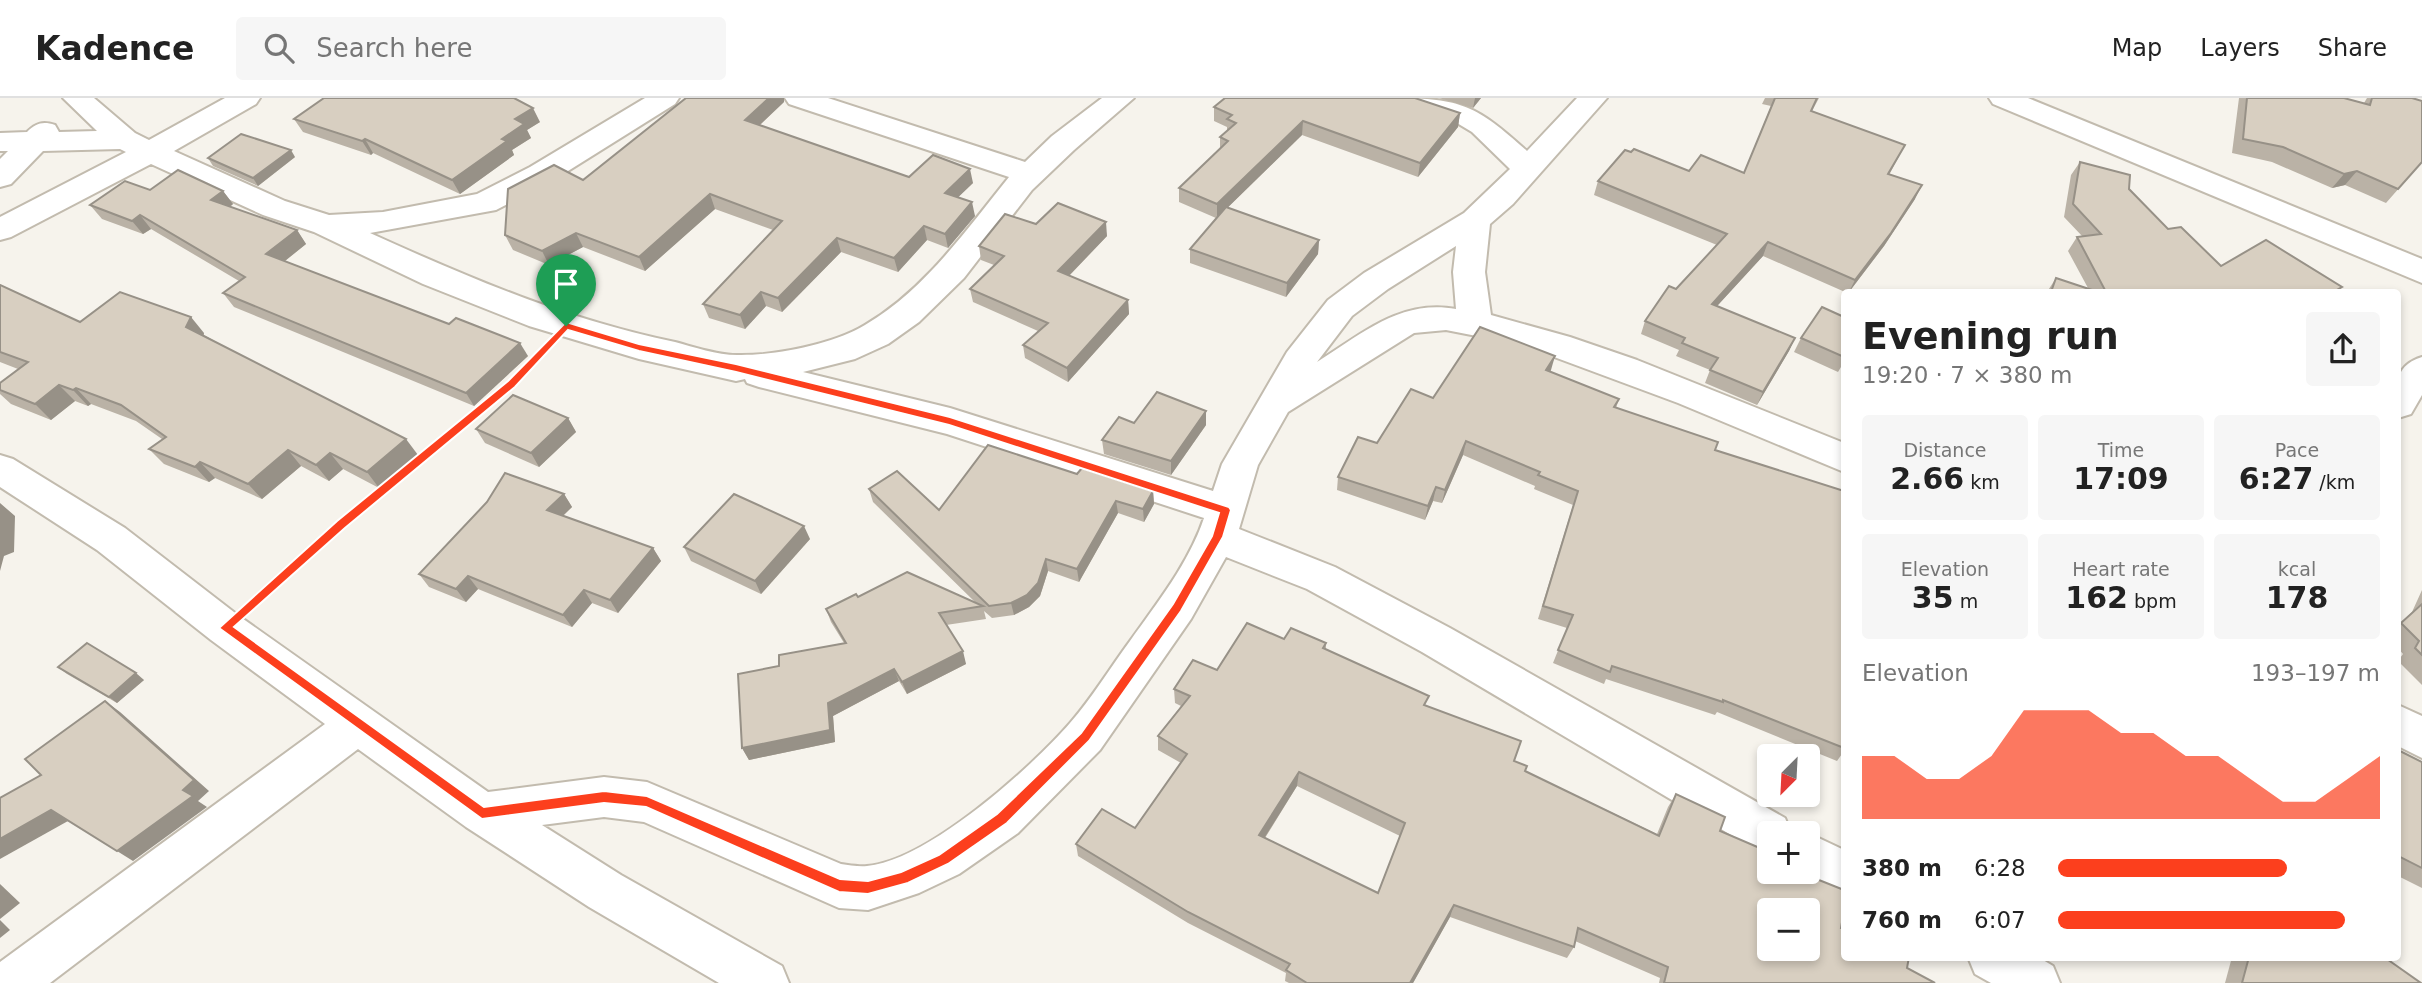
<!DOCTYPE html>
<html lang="en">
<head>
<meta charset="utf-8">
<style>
  :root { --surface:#fff; --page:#f6f6f6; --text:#222; --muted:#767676; --line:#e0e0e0; --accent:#fc3f1d }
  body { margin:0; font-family:"DejaVu Sans",sans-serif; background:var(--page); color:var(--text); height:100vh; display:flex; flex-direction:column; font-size:26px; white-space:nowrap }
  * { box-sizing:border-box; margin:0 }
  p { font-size:23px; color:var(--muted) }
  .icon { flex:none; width:38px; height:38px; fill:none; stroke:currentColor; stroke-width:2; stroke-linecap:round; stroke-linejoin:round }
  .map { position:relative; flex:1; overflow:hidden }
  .side { position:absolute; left:1841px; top:191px; width:560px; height:672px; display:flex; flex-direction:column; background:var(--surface); border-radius:7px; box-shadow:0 4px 10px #0003 }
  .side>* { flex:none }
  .needle { width:46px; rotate:204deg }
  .controls { position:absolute; left:1757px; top:646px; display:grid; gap:14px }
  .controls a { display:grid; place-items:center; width:63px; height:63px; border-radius:7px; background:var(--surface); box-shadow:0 4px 10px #0003; font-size:35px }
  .pin { position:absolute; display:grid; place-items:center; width:60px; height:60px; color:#fff; margin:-72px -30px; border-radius:50% 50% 50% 0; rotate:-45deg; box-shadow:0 0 7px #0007 }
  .pin .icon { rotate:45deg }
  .round { display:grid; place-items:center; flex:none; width:74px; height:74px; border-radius:7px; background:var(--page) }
  .head { display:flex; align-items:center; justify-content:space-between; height:119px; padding:0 21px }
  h1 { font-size:38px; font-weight:800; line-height:52px }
  .figures { display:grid; grid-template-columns:repeat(3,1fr); gap:10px; height:119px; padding:7px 21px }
  .figures div { display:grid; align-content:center; border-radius:7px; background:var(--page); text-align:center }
  .figures b { font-size:30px; font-weight:800 }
  .figures small { font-size:19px; font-weight:400 }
  .figures p { font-size:19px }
  .chart { height:196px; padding:14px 21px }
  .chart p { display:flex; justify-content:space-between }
  .chart svg { width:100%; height:126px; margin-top:7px; fill:var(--accent); opacity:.7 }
  ul { padding:0 21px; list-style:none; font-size:23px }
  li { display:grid; grid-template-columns:112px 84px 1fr; align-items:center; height:52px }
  li i { height:18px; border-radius:9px; background:var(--accent) }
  header { display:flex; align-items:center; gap:42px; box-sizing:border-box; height:98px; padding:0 35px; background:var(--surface); border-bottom:2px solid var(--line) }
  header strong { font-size:33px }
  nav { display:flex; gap:38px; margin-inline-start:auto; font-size:24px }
  .search { width:490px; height:63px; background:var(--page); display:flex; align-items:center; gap:18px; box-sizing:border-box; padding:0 24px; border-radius:7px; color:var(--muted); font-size:26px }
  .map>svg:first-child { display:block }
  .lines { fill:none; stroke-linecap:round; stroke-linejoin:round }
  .minor-casing { stroke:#c2bbae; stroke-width:4 }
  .path-far1 { stroke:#c4b79f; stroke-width:3.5; stroke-dasharray:2.5 2.5; stroke-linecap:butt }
  .path { stroke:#c4b79f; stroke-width:4.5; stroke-dasharray:3.5 3.5; stroke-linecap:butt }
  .minor { fill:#fff; fill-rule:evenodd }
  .wall { fill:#bab2a6; fill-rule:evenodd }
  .shaded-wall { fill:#979187 }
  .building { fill:#d8cfc1; stroke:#979187; stroke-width:2; fill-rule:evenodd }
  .route { fill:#fc3f1d; stroke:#fff; stroke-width:2; fill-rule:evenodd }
</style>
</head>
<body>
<header>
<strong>Kadence</strong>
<div class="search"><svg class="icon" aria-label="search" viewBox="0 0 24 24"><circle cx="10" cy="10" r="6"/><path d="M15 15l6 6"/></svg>Search here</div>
<nav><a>Map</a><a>Layers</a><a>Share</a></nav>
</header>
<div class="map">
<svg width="2422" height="885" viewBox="0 0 2422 885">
  <rect width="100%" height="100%" fill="#f6f3ec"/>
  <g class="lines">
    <defs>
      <g id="minor">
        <path d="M63,0H94L135,35L149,42L225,0H260L256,6L174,53L285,103L329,117L383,114L477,96L530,69L645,0H679L675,6L552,83L496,112L370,135C469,180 568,222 675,244C694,249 717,257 737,257C774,258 834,246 865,227C925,192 966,132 1009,79L789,6L785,0H828L1025,64L1052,38L1102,0H1134L1074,52L1032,92L964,180L919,224L888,246L855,261L803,274L950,310L1213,393L1222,366L1287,254L1328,202L1364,175L1464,115L1510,71L1472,34L1457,25L1398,6L1394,0C1462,0 1477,8 1527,53L1577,0H1607L1513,106L1490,126L1485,174L1491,217L1570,239L1637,262L1844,345V374L1678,305L1546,256L1497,242L1446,232L1414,235L1288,314L1258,367L1239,431L1335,469L1450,530L1785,720L1791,735H1769V756L1753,750L1422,554L1307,491L1226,459L1191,521L1100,652L1018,735L959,776L919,795L868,812L839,810L644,724L604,719L542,727L621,777L782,868L789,885H719L589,809L466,729L358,651L50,885H0V864L325,626L211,542L97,452L0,389V357L13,361L125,430L239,518L488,694L604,679L647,684L841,766C849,767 859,769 867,768C927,763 1031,670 1070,625C1092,600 1110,570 1130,543C1157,505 1189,465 1204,420L947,336L759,289L747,285L745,281L736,283L639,261L529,228L423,186L314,134L263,117L151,66L11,139L0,142V119L126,54L120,51L43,53L11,86L0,89V61L8,53H0V35L27,34C36,25 43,23 55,27L59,34L97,33ZM1456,148L1453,174L1456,211C1400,201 1362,236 1317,264L1352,218L1388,191Z"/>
        <polygon points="1989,0 2028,0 2422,161 2422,185 1993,6"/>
        <path d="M2422,259V297L2411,316L2398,320C2398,292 2390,269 2422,259Z"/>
        <polygon points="2398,607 2422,618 2422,660 2398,648"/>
        <polygon points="1807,735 1808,735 1844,752 1844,797 1796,774 1808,774"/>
        <polygon points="1968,859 2038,859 2053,868 2060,885 1991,885 1975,876"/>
      </g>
    </defs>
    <use href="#minor" class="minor-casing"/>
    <polyline class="path-far1" points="387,388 511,286 541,254"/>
    <polyline class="path" points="255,503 390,386"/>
    <use href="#minor" class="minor"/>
  </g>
  <g class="wall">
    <polygon points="1439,0 1481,0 1473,10"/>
    <polygon points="1765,0 1819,0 1812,13 1905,47 1889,77 1915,101 1884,148 1849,194 1845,194 1763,158 1717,208 1795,240 1789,253 1757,307 1705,285 1710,272 1676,258 1679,252 1641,236 1645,223 1717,147 1594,97 1598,83 1631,54 1689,73 1744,75 1771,8 1762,6"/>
    <polygon points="2239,0 2344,0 2364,5 2367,0 2412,0 2422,64 2386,105 2345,87 2332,90 2272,64 2232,55"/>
    <polygon points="784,4 760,27 909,79 973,85 958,99 975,118 948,150 927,142 898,174 841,154 782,214 766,208 745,231 709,220 703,206 773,132 715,111 645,173 583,149 549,167 513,152 505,137 583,82"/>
    <polygon points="1214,9 1460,15 1458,29 1418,79 1302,37 1227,110 1319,142 1318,156 1286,199 1190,165 1190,151 1216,120 1179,104 1179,90 1220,51 1220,39 1227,33 1227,29 1214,23"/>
    <polygon points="294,21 540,24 527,32 531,40 512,52 514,57 460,96 373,55 371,57 303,34"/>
    <polygon points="295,59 258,88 213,68 208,60"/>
    <polygon points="2080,64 2129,91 2168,131 2221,168 2342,189 2337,194 2047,194 2056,180 2088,190 2068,153 2077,139 2082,138 2064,119 2071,77"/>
    <polygon points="150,92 223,93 233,106 230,109 297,132 306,146 285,163 528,258 474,308 234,209 223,195 239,183 151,131 143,136 102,121 90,107"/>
    <polygon points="1036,126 1107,138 1069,178 1128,202 1129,216 1068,284 1025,260 1023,247 1038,233 973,204 970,191 994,167 981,162 979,148"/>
    <polygon points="0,187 80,224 204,235 204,237 418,357 379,390 343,371 329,383 301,368 262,401 215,380 209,384 164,366 149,351 162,341 136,323 91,306 88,308 75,303 51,322 11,306 0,296 0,285 18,271 0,264"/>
    <polygon points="1844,219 1844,264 1838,274 1794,254 1801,240"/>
    <polygon points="1551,272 1550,274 1619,301 1616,310 1715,352 1844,393 1844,653 1837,663 1717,614 1715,617 1606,581 1604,586 1553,565 1567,530 1538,521 1573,407 1534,391 1535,388 1463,357 1442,405 1433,403 1425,422 1337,392 1338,379 1377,345 1433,300"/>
    <polygon points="568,320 576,334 539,369 485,345 476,331"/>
    <polygon points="1134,325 1206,327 1171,377 1104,356 1102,342"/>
    <polygon points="1077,376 1153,393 1154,406 1144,424 1118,415 1079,484 1048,473 1040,498 1029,509 1014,517 992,520 984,513 986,521 946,527 966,566 907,596 899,583 833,618 835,644 749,662 742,650 779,568 844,545 831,524 826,511 858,499 976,505 873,404 869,391 939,412"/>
    <polygon points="564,396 572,409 563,418 653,450 661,463 618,515 592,505 572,529 478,491 466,504 429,489 419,476"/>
    <polygon points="810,441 761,496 691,463 684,449"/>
    <polygon points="2422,492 2422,587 2398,563 2403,556 2398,550 2398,527 2412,514"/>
    <path d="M1284,541L1326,545V551L1426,608L1514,663L1525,673L1657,736L1668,709L1676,696L1769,774L1841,830L1907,870L1935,885H1659L1660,880L1575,843L1574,849L1567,860L1450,819L1413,885H1289L1285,883L1286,875L1188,825L1078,758L1076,746L1135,730L1181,665L1158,652V638L1181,608L1175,605L1174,591ZM1297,688L1400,738L1378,795L1265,740Z"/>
    <polygon points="58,569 144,582 117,605 67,576"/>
    <polygon points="2398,652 2422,664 2422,790 2398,778"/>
    <polygon points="2232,859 2384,859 2421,885 2225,885"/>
  </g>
  <g class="shaded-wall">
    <polygon points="769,0 784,0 784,4 750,36 745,22"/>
    <polygon points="1475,0 1481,0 1473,10"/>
    <polygon points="533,10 540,24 527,32 531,40 512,52 514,57 460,96 452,82 502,41 515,21"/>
    <polygon points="1460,15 1458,29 1418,79 1420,65"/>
    <polygon points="1303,23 1302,37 1217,120 1217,106"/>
    <polygon points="365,41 373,55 371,57 362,43"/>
    <polygon points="291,52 295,59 258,88 253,80"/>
    <polygon points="970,71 973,85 948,109 945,95"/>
    <polygon points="2357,73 2345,87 2332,90 2344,76"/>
    <polygon points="1922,87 1915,101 1884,148 1849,194 1855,182"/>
    <polygon points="223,93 233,106 221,115 211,102"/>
    <polygon points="710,96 715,111 645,173 639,159"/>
    <polygon points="972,104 975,118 948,150 945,136"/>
    <polygon points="140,117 151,131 143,136 132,123"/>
    <polygon points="1106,124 1107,138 1060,187 1058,173"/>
    <polygon points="924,128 927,142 898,174 894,160"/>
    <polygon points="297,132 306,146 276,170 266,156"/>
    <polygon points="576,135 583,149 549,167 542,153"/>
    <polygon points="837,140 841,154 782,214 778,200"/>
    <polygon points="1319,142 1318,156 1286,199 1287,185"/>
    <polygon points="1768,144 1763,158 1707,219 1712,206"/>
    <polygon points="761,194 766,208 745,231 740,217"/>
    <polygon points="1128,202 1129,216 1068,284 1067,270"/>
    <polygon points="191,219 204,235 200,245 186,229"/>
    <polygon points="1795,240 1789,253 1757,307 1763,294"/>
    <polygon points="520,245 528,258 474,308 466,295"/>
    <polygon points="1555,258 1551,272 1542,287 1546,272"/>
    <polygon points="59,287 75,303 51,322 35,306"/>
    <polygon points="76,290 91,306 88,308 73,292"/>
    <polygon points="1206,313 1206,327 1171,377 1171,363"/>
    <polygon points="568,320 576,334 539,369 531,355"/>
    <polygon points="406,341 418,357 379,390 367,374"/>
    <polygon points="1466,343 1463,357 1442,405 1445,392"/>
    <polygon points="288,352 301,368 262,401 248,386"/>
    <polygon points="330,355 343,371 329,383 316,367"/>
    <polygon points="200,364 215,380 209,384 195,369"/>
    <polygon points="1436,389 1433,403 1425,422 1428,408"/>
    <polygon points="1153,393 1154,406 1144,424 1143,411"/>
    <polygon points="564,396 572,409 555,425 547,412"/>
    <polygon points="1116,403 1118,415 1079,484 1077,471"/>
    <polygon points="0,405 15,418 14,454 4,458 0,473"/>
    <polygon points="804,428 810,441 761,496 755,483"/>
    <polygon points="653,450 661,463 618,515 610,502"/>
    <polygon points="1046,461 1048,473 1040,498 1029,509 1014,517 1011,505"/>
    <polygon points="468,478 478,491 466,504 456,491"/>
    <polygon points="584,492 592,505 572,529 563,517"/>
    <polygon points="963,553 966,566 907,596 902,584"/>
    <polygon points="894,571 899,583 833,618 835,644 749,662 742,650"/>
    <polygon points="136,575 144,582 117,605 109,599"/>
    <polygon points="105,603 120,614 209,693 198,703 207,709 133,763 117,753 183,692"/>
    <polygon points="1299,674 1297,688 1258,750 1259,737"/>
    <polygon points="51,712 68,723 0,761 0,741"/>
    <polygon points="0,786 20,805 0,821"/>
    <polygon points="1454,807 1450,819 1413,885 1410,885"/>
    <polygon points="0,822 10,832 0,840"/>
  </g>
  <g class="building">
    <polygon points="324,0 514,0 533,10 515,21 524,26 502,41 507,43 452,82 365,41 362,43 294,21"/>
    <polygon points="686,0 769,0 745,22 909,79 933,57 970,71 945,95 972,104 945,136 924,128 894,160 837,140 778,200 761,194 740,217 703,206 782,123 710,96 639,159 576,135 542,153 505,137 508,91 554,67 583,82"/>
    <polygon points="1225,0 1415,0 1460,15 1420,65 1303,23 1217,106 1179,90 1228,43 1220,39 1236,25 1227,21 1232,17 1214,9"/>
    <polygon points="1775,0 1817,0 1811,13 1905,47 1888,76 1922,87 1891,135 1855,182 1768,144 1712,206 1795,240 1763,294 1710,272 1718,260 1682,245 1685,240 1645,223 1669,188 1676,191 1727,136 1598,83 1625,52 1631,54 1634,51 1689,73 1701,57 1744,75"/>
    <polygon points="2247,0 2344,0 2370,7 2372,0 2412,0 2422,3 2422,64 2398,91 2357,73 2344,76 2283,49 2243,41"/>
    <polygon points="241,36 291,52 253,80 208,60"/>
    <polygon points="2080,64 2130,77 2129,91 2168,131 2181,129 2221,168 2266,142 2342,189 2333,194 2106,194 2077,139 2101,136 2073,106"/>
    <polygon points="178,72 223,93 211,102 297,132 266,156 449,226 456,220 520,245 466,295 223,195 245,179 140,117 132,123 90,107 125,83 150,92"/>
    <polygon points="1058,105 1106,124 1058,173 1128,202 1067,270 1023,247 1048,225 970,191 1004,158 979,148 1005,116 1036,126"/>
    <polygon points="1226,109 1319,142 1287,185 1190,151"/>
    <polygon points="2056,180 2098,194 2051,194"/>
    <polygon points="0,187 80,224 120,194 191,219 186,229 406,341 367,374 330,355 316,367 288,352 248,386 200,364 195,369 149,351 166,339 121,307 76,290 73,292 59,287 35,306 0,292 0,285 28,264 0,254"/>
    <polygon points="1822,209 1844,219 1844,259 1801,240"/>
    <polygon points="1480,229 1555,258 1546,272 1619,301 1614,309 1718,344 1715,352 1844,393 1844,650 1723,602 1723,604 1612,568 1610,574 1558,552 1573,517 1543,508 1578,393 1538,377 1540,374 1466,343 1445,392 1436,389 1428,408 1338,379 1358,339 1377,345 1411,291 1433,300"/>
    <polygon points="1157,294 1206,313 1171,363 1102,342 1119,319 1134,325"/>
    <polygon points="513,297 568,320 531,355 476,331"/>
    <polygon points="988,347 1077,376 1082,370 1153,393 1143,411 1116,403 1077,471 1046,461 1038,485 1027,497 1011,505 989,508 869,391 897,373 939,412"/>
    <polygon points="505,375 564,396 547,412 653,450 610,502 584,492 563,517 468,478 456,491 419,476 487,404"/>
    <polygon points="734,396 804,428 755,483 684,449"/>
    <polygon points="907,474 983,508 939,515 963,553 902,584 894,571 828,605 830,632 742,650 738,576 779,568 779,557 846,545 826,511 856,496 858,499"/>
    <polygon points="2422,506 2422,557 2415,550 2419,543 2401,525"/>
    <path d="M1247,525L1284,541L1291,530L1326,545L1323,550L1429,598L1424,607L1521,643L1514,663L1527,668L1525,673L1659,738L1676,696L1725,719L1720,733L1769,754V774H1799L1844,792V813L1841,830L1844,831V859H1909L1907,870L1935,885H1664L1668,869L1578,830L1574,849L1454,807L1410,885H1307L1286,872L1290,866L1188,814L1076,746L1102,711L1135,730L1187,656L1158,638L1190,598L1174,591L1193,562L1217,572ZM1299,674L1405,725L1378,795L1259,737ZM1769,812H1808V850H1769Z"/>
    <polygon points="87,545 136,575 109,599 58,569"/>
    <polygon points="105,603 194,682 183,692 193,698 117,753 51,712 0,741 0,700 41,677 25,661"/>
    <polygon points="2398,652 2422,664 2422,770 2398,758"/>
    <polygon points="2249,859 2384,859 2421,885 2242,885"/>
  </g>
  <path class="route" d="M566,224L639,246L736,266L950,319L1229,409L1231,412L1223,439L1181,513L1089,643L1007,725L948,766L908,785L868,796L839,794L646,709L604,705L482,721L219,530L337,423L508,283ZM568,232L639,253L736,274L949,327L1219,415L1212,438L1173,506L1081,635L997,716L939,757L901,774L868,783L840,781L647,698L604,693L484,709L234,529L345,430L515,289Z"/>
</svg>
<div class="controls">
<a><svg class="needle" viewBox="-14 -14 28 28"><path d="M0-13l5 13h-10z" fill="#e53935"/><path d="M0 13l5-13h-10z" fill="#767676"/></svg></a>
<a>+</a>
<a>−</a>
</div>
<div class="pin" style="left:566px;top:228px;background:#1e9e55"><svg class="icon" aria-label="arrive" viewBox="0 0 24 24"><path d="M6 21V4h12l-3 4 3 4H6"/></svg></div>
<section class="side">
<div class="head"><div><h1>Evening run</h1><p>19:20 · 7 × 380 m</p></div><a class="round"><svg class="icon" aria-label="share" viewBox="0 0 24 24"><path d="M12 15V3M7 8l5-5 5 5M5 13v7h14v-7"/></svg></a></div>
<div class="figures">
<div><p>Distance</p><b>2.66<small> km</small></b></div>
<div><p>Time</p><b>17:09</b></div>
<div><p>Pace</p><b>6:27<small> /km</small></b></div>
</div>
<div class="figures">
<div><p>Elevation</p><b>35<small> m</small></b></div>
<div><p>Heart rate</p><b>162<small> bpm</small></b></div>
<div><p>kcal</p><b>178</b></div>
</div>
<div class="chart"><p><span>Elevation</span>193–197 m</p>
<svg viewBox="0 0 160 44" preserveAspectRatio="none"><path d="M0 44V22L10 22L20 30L30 30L40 22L50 6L60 6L70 6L80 14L90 14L100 22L110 22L120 30L130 38L140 38L150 30L160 22V44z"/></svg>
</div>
<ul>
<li><b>380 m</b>6:28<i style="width:71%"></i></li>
<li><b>760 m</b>6:07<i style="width:89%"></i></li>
</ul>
</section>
</div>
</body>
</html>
